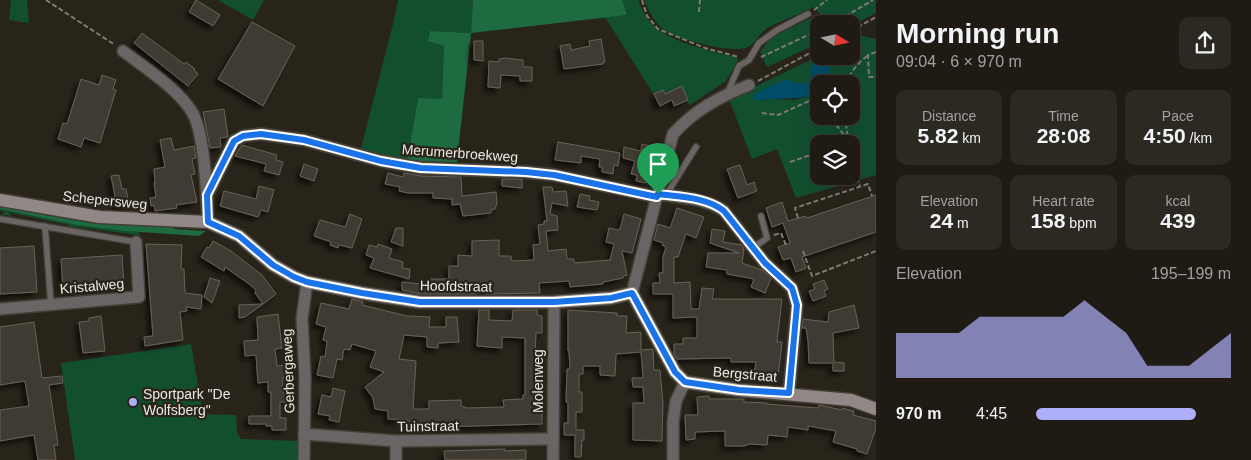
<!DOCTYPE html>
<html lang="en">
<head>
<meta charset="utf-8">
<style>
  :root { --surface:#1f1b14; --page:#2c2822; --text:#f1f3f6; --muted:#a1a1a0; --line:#3c3934; --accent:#aeaefa }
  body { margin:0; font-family:Helvetica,sans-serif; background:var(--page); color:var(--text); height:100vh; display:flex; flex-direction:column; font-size:19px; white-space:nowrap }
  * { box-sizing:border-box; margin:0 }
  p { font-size:16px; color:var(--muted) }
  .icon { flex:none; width:28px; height:28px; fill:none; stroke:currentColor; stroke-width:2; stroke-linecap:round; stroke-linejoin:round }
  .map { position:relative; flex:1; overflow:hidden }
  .drawer { display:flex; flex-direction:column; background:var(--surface); width:375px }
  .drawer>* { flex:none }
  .needle { width:32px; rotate:100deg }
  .controls { position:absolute; left:810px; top:15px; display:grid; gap:10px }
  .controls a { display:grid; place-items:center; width:50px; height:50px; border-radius:10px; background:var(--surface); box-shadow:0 5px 20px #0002,0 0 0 1px var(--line); font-size:25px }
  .pin { position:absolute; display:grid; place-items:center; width:42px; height:42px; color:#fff; margin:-51px -21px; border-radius:50% 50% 50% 0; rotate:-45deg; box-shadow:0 0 5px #0007 }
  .pin .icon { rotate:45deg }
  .round { display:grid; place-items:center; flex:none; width:52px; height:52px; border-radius:10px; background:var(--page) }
  .overview { display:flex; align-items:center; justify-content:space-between; height:85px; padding:0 20px }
  h1 { font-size:28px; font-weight:600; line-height:38px }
  .metrics { display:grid; grid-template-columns:repeat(3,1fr); gap:8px; height:85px; padding:5px 20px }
  .metrics div { display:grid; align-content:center; border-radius:10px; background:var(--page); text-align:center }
  .metrics b { font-size:21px; font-weight:600 }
  .metrics small { font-size:14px; font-weight:400 }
  .metrics p { font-size:14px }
  .chart { height:140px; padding:10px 20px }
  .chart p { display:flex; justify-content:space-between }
  .chart svg { width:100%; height:90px; margin-top:5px; fill:var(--accent); opacity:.7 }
  ul { padding:0 20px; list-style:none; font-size:16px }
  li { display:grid; grid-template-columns:80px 60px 1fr; align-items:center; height:38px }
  li i { height:12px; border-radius:6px; background:var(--accent) }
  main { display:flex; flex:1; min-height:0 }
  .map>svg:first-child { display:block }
  .green { fill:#124f2f; fill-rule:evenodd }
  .forest { fill:#1e6a41 }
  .water { fill:#004d68 }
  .building { fill:#413b31; stroke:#676256; filter:url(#shadow) }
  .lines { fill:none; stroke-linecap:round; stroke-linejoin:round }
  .lane-casing { stroke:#443f36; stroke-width:8 }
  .street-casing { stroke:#443f36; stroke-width:14 }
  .secondary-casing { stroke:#443f36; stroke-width:15 }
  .path { stroke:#7f7a72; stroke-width:2; stroke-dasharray:5 2.5; stroke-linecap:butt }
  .lane { stroke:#6b6464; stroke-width:5.5 }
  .street { stroke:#6b6464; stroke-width:11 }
  .secondary { stroke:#928787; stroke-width:12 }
  .route-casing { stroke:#fff; stroke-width:10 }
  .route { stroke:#1a73e8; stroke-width:6 }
  .poi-dot { fill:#aeaefa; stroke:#29241a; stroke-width:2 }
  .labels { text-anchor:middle; stroke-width:4.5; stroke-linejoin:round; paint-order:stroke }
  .street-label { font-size:14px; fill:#ece8e2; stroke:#29241a }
  .poi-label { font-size:14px; fill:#ece8e2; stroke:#29241a; text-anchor:start }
</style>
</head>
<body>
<main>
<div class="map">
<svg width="876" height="460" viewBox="0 0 876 460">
  <defs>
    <filter id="shadow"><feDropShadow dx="-4" dy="4" stdDeviation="2.5" flood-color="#0009"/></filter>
  </defs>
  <rect width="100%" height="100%" fill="#29241a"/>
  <g class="green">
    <polygon points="11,0 27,0 29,23 9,20"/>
    <polygon points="218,0 264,0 253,20"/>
    <polygon points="398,0 473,0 471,33 430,31 444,45 442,100 418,98 407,161 360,152 393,24"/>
    <path d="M622,0H638C642,9 645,17 652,24C669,42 712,52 736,57L738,60L726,81L690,105L682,96L654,95L605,17L627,15Z"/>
    <path d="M644,0H876V13L851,26V24H819V43L767,67L760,52L771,37L820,14L814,7C800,14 783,20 769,27C760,32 755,45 746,48C730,53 676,40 662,28C653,20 649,11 644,0Z"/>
    <path d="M858,35L876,39V175L796,198L777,149L752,159L729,99L819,56H851V39ZM830,74L828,84H851V116H819V94L794,100L770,99L762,101L761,91C768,88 777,82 785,81C795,79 797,87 810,82L812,76ZM819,144H851V176H819Z"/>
    <polygon points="0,209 77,225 139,232 139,238 138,235 72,226 90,230 91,232 66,228 70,225 7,212 12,216 0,214 3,214 4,211 0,211"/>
    <polygon points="191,344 203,414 236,415 237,432 241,439 298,441 298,460 75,460 61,363"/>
  </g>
  <g class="forest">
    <polygon points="473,0 622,0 627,15 471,33 457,162 407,161 418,98 442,99 444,46 428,41 430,31 471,33"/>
    <polygon points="0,207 90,223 174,227 174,229 206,231 199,236 126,231 77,225 0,209"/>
  </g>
  <path class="water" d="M819,59L830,62L828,84H819L818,94C801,99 792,98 775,99C768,99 762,101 755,100L753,95C761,91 778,81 786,80C796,80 798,87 809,82L812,76L810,71L812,64Z"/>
  <g class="building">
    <polygon points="196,0 220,15 213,26 189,12"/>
    <polygon points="252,22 295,46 263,106 218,79"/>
    <polygon points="142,33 184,64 186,62 195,69 194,70 198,74 188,86 134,43"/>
    <polygon points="601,39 605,62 603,62 603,64 564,69 560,46 570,44 571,50 590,46 589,41"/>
    <polygon points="474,41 483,41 483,61 474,60"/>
    <polygon points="505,58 523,60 523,67 532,67 532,81 520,81 520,76 501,75 500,88 488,87 489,61 499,62 499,59"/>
    <polygon points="102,75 116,80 113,89 116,90 100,143 84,138 81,147 58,139 63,123 67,124 81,79 99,85"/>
    <polygon points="682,86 688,100 674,106 672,100 660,106 654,94 663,90 665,94"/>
    <polygon points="224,109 228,137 220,138 221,147 210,148 203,112"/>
    <polygon points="171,138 174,150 194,146 196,158 192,159 195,174 191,175 197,202 176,205 177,208 155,211 154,205 151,206 150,198 156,197 154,183 155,183 154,169 165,167 160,140"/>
    <polygon points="558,142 620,153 618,166 614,165 613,174 602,172 602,167 599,167 600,159 581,156 581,163 555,160"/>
    <polygon points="642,144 655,147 646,183 636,181 637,175 631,174 635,161 623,158 624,147 641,151"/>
    <polygon points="242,145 277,155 276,160 283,162 279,175 264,171 266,164 235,156"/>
    <polygon points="304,164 318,169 314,181 300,176"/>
    <polygon points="740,165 747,185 754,182 757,191 738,198 727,169"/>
    <polygon points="388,173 403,177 404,173 421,176 461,177 462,196 496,192 497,203 495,209 491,210 491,213 463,216 460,204 452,205 452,199 433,198 433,193 408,193 399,191 400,187 385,184"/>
    <polygon points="119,175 122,189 126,189 129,204 117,207 111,176"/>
    <polygon points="502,179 522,179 522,188 502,186"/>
    <polygon points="259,186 274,190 268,212 261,210 258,217 220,206 224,191 256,199"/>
    <polygon points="543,187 552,187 553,192 566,191 568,206 552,203 550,214 557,216 558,230 546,231 548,251 566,249 567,259 574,259 574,263 610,260 614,244 606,242 609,228 618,230 620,229 624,214 641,219 632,253 622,251 627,275 623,276 623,278 603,282 603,284 570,287 569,281 539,283 540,293 486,294 485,290 476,294 421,294 402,290 402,282 430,285 430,279 449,279 449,266 458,266 458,255 472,256 472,241 499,240 499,256 511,256 512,261 534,260 533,245 540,244 538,225 544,224 544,221 547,221"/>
    <polygon points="580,194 590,196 589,200 599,202 597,210 577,207"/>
    <polygon points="876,195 876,232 802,257 806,268 796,272 791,258 783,260 778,247 790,243 783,223 772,227 766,208 782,202 788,221 806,216 807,218"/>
    <polygon points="677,208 704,217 696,238 686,234 678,257 674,257 674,283 690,282 691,309 699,309 702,288 714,289 712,299 782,299 777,342 782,342 778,377 754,374 756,362 731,362 731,358 677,359 674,353 674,344 683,344 683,338 697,338 697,317 673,318 673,294 653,294 653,283 660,283 659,273 663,273 663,257 666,247 662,245 663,243 654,240 658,224 670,228"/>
    <polygon points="350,214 362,219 352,248 339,245 338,248 330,245 331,242 314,236 320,220 345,227"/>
    <polygon points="396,228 403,228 403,246 391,242"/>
    <polygon points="712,229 725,231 723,242 742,245 744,249 742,263 762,270 771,278 765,293 751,287 754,279 727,274 727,270 706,267 708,253 739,253 710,243"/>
    <polygon points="213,241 231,251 262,275 276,294 263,304 255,293 256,290 249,284 225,267 224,271 201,257 207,247 209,248"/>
    <polygon points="146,244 182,245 181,269 184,269 185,293 202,295 201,309 186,307 187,311 180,312 183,340 145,346 144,337 153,336"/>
    <polygon points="378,244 392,249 389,258 403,262 402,268 410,269 409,279 370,268 374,258 366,255 369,245 377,247"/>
    <polygon points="34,246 37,292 0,294 0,248"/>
    <polygon points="122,255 124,286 63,290 61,259"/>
    <polygon points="210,278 220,281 212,303 204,297"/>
    <polygon points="824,280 828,289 824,291 826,296 813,301 809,291 815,289 813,284"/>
    <polygon points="352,299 363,302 362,305 407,316 430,317 429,327 446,327 446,317 457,317 459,342 438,343 438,348 427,347 427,337 404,335 399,359 416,361 413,409 429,409 429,401 461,400 461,406 467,408 504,407 503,400 523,399 523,395 525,395 525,338 502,337 502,348 477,346 479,310 489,310 489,320 512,321 513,310 537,310 537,315 542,316 542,333 536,333 534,374 542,374 542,424 408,428 408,420 388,419 388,411 375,409 373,398 365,387 384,372 370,367 376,351 352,344 350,350 344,349 342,360 337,359 333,378 317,375 321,356 325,357 327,341 323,340 326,327 316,324 321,303 349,309"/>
    <polygon points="263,304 245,317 239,318 239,305"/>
    <polygon points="854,305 859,328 833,333 834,362 844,363 844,371 833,371 833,363 809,363 808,341 806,328 802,328 803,319 828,322 829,312"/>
    <polygon points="568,310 617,313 617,316 627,316 626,333 641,332 641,350 653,349 654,370 660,370 663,403 662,441 633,440 633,403 644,403 643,387 633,387 632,378 643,378 641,352 616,354 615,376 600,375 600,366 583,366 583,374 579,374 579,392 582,392 582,412 576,412 576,430 584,430 584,440 582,440 581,457 575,457 575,435 564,435 564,423 568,423 568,402 566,402 567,369 570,369 569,351 568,351"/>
    <polygon points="278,314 282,348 275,349 277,366 285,365 285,377 283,377 282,392 286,392 286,402 280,402 280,418 286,418 286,430 272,430 272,426 266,426 266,424 249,424 249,416 271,416 271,392 268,392 268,382 258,383 256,355 245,356 244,341 258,340 257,317"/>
    <polygon points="101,316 105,351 83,353 79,322 89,321 89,318"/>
    <polygon points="34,322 42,378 62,376 63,383 49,385 58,445 54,445 56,460 38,460 34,435 0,441 0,410 29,406 25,381 0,385 0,327"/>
    <polygon points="333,388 345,391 339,422 329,420 330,416 318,414 322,395 331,397"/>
    <polygon points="709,396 709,399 744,399 744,402 767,403 767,404 818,408 819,405 842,410 842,408 854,411 853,415 876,421 876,428 867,454 857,451 857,449 833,442 836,431 808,426 808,430 788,427 787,437 768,435 767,445 750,444 744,446 725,446 725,431 695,432 695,439 686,440 685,415 698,415 697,397"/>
    <polygon points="505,449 505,451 526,450 526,459 517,460 445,460 444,451"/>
  </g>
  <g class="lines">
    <defs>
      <g id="lane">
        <polyline points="727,94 739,66 749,60 759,43 777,30 808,14"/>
        <polyline points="666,195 696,147"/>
        <polyline points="0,219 136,242"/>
        <polyline points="45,226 51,305"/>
        <polyline points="753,248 767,238 761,216"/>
      </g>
      <g id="street">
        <path d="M123,51C144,67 178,89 192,112C205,133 207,197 208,222"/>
        <path d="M658,194C679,197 706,198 724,211L765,263L792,288L797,305L789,393"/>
        <polyline points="207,195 234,141 243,136 261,134 304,140 381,161 421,168 526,172 554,175 657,197"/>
        <path d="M632,293L673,134C695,110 719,97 749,85"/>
        <polyline points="0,309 139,297 136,242"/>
        <polyline points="304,434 396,441 552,439"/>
        <polyline points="304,460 305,377 302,319 307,282"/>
        <polyline points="396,460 396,441"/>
        <polyline points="553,460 554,302"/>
        <polyline points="673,460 673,422 676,401 685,382"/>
      </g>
      <polyline id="secondary" points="0,200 100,217 208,222 239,236 273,265 294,277 307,282 362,293 420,302 554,302 611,298 632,293 675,372 685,382 739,390 851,400 876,409"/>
    </defs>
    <use href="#lane" class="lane-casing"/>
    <use href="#street" class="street-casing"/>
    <use href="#secondary" class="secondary-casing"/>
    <g class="path">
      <polyline points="46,0 115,45"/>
      <polyline points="642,0 647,16 658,29 705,48 739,57"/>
      <polyline points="814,10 827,0"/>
      <polyline points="699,12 700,0"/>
      <polyline points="832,24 873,0"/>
      <polyline points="851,31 876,17"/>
      <polyline points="876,52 868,55 869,77 876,77"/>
      <polyline points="761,57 819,30"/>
      <polyline points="758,81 819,48"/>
      <path d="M847,84C849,72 859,63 868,55"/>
      <polyline points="762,113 778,115 809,101 819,101"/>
      <polyline points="845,116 848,139"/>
      <polyline points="816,124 828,120 833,121 849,141"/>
      <polyline points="841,144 849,141 849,144"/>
      <polyline points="851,156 860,187"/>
      <polyline points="790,162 819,152"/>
      <polyline points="798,218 795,208 868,184 872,196"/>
      <polyline points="774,235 781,233 786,245"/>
      <polyline points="803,251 812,276 876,251"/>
    </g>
    <use href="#lane" class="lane"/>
    <use href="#street" class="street"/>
    <use href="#secondary" class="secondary"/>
  </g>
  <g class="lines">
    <defs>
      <path id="route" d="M261,134L304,140L381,161L421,168L526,172L554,175L657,197L658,194C679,197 707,197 724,211L765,263L792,288L797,305L789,393L739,390L685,382L675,372L632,293L611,298L554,302H420L362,293L307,282L294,277L273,265L239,236L208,222L207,195L234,141L243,136Z"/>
    </defs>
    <use href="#route" class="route-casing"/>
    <use href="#route" class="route"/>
  </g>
  <circle class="poi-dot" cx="133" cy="402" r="5"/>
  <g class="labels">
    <g class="street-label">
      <text transform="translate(460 153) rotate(4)" y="5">Merumerbroekweg</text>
      <text transform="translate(105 200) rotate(6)" y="5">Schepersweg</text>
      <text transform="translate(92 286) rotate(-5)" y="5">Kristalweg</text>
      <text transform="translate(456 286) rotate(1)" y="5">Hoofdstraat</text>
      <text transform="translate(288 371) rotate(-92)" y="5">Gerbergaweg</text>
      <text transform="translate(745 374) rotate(5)" y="5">Bergstraat</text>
      <text transform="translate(538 381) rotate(-90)" y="5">Molenweg</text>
      <text transform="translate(428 426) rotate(-1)" y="5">Tuinstraat</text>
    </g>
    <g class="poi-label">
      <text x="143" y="399">Sportpark "De<tspan x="143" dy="16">Wolfsberg"</tspan></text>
    </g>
  </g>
</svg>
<div class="controls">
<a><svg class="needle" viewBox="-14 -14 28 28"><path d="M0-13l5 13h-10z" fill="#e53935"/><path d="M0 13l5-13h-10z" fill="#a1a1a0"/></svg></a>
<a><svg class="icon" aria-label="locate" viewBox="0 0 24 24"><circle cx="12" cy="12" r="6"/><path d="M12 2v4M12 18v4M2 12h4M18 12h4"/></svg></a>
<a><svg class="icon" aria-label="layers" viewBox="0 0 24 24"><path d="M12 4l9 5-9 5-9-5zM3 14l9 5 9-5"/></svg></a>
</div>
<div class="pin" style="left:658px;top:194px;background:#1e9e55"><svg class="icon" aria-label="arrive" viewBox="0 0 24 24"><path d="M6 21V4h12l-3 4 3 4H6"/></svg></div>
</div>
<section class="drawer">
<div class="overview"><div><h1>Morning run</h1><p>09:04 · 6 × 970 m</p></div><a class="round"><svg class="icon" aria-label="share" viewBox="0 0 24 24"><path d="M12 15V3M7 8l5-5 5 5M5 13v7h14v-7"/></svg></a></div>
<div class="metrics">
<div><p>Distance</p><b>5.82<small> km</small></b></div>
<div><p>Time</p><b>28:08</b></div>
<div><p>Pace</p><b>4:50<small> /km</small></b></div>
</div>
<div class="metrics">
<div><p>Elevation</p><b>24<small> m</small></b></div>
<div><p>Heart rate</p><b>158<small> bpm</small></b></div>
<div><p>kcal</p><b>439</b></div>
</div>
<div class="chart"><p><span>Elevation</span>195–199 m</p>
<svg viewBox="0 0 160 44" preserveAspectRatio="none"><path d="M0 44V22L10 22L20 22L30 22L40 14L50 14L60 14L70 14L80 14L90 6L100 14L110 22L120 38L130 38L140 38L150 30L160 22V44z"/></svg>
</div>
<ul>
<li><b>970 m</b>4:45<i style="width:82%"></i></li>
</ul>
</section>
</main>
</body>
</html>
